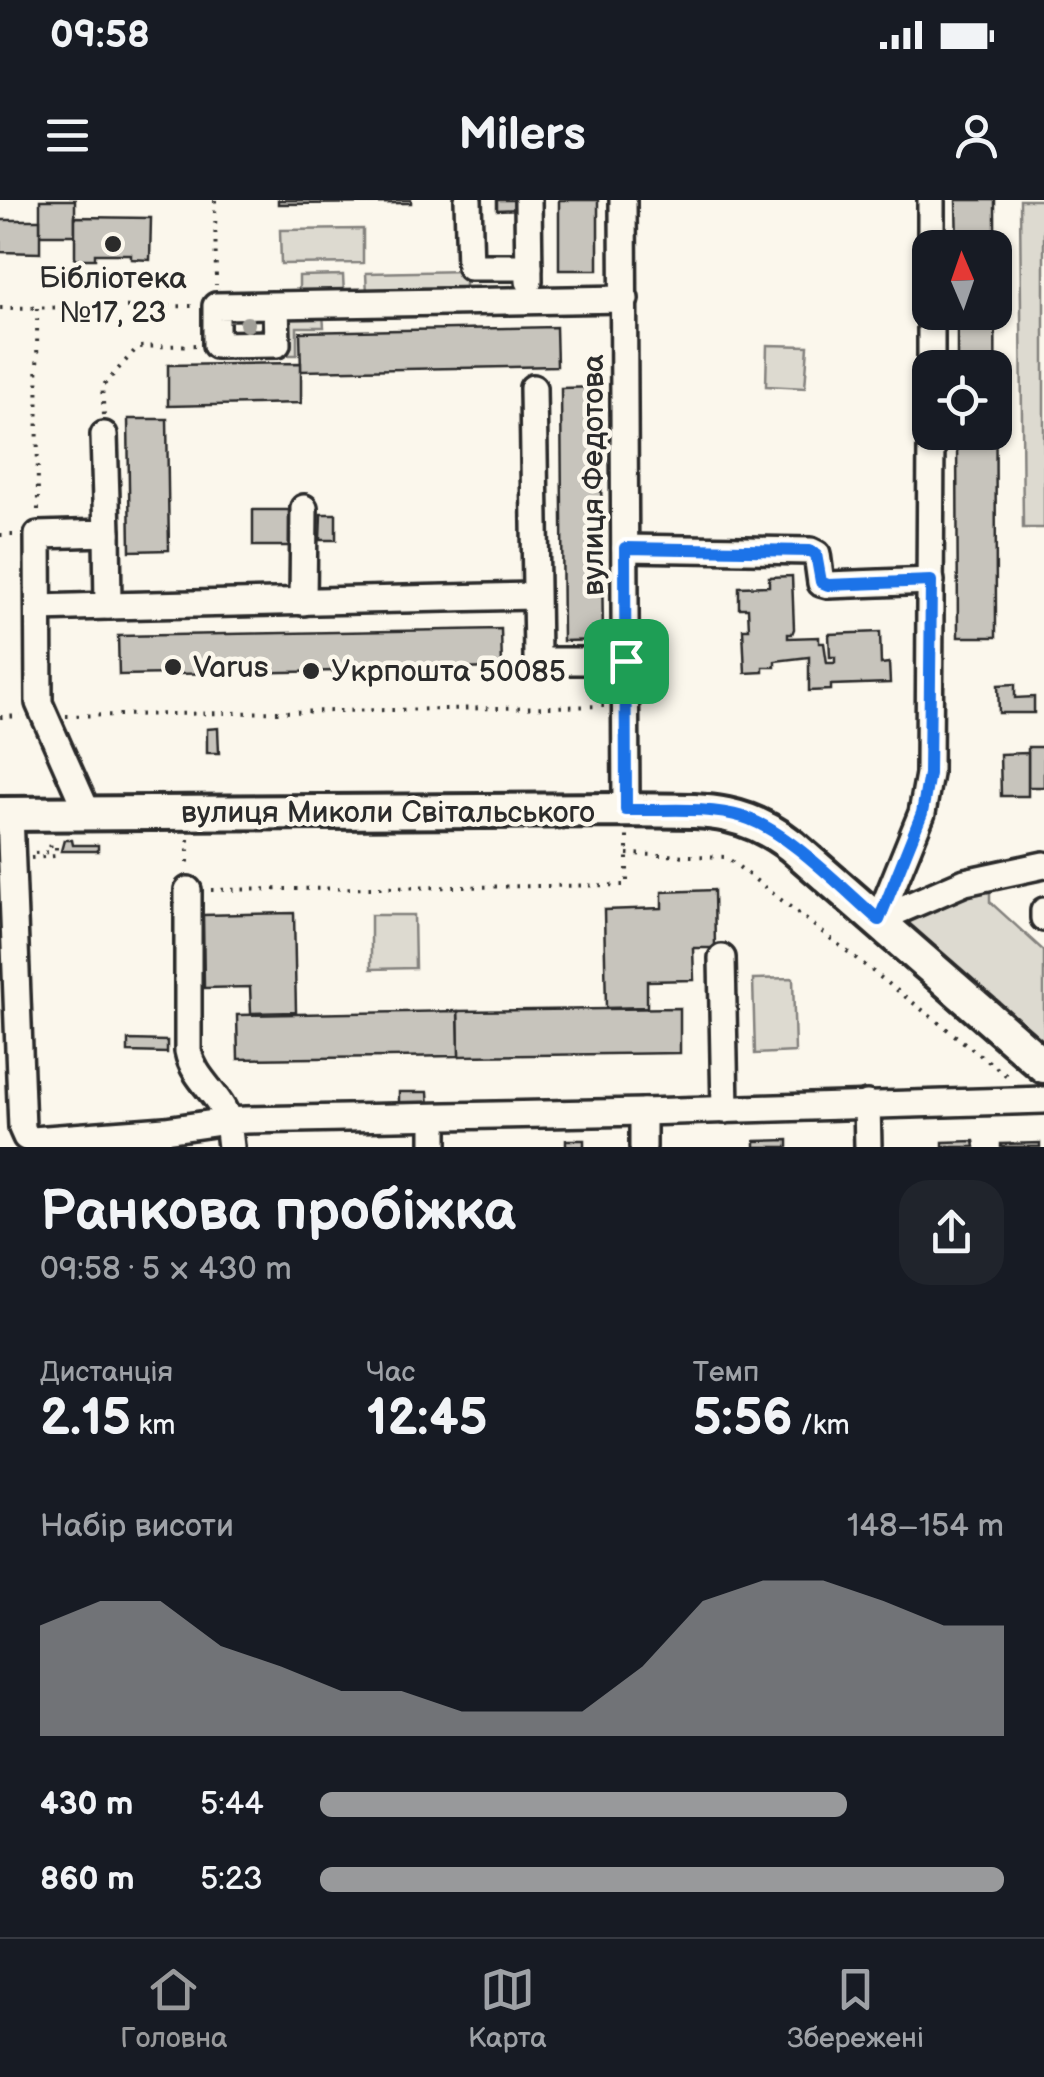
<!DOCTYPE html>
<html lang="uk">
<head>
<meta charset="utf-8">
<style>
  :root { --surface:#171b24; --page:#20242c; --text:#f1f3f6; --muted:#9ea1a6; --line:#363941; --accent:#98999b }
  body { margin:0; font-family:"Balsamiq Sans",sans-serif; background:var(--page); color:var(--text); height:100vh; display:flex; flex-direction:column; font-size:38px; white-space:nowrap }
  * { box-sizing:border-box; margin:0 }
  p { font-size:32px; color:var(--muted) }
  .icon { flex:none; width:55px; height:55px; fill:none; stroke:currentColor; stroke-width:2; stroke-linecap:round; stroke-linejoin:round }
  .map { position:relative; height:947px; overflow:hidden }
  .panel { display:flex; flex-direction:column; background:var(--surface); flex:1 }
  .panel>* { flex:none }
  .needle { width:65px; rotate:358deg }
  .fabs { position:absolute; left:912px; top:30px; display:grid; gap:20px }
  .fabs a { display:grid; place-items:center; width:100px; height:100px; border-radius:20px; background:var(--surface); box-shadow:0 2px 8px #0004; font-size:50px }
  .pin { position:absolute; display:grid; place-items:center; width:85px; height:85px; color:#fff; margin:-42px; border-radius:20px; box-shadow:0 5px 15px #0006 }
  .round { display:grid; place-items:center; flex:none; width:105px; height:105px; border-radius:30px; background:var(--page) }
  .head { display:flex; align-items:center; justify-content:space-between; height:170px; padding:0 40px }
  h1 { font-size:55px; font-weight:800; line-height:75px }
  .figures { display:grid; grid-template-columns:repeat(3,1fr); gap:15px; height:170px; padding:10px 40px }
  .figures div { display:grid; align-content:center }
  .figures b { font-size:50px; font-weight:800 }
  .figures small { font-size:28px; font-weight:400 }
  .figures p { font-size:28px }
  .chart { height:280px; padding:20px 40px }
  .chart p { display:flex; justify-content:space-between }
  .chart svg { width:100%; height:180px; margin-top:10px; fill:var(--accent); opacity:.7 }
  ul { padding:0 40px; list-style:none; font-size:32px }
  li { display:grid; grid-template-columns:160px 120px 1fr; align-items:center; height:75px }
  li i { height:25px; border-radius:12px; background:var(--accent) }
  .status { display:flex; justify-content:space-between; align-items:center; height:70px; padding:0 50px; background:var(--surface); direction:ltr }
  .status svg { height:28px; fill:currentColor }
  header { display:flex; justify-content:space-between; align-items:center; height:130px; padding:0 40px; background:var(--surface); font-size:45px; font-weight:800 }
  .dock { display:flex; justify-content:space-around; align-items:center; height:140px; border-top:2px solid var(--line); background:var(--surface); font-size:28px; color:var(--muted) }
  .dock a { display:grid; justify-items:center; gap:5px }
  .dock .selected { color:var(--accent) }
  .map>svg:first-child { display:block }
  .green { fill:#dddad0; stroke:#84827e; stroke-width:2.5 }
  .building { fill:#c7c4bc; stroke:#2b2b2b; stroke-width:2.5 }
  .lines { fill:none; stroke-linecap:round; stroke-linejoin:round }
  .minor-casing { stroke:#2b2b2b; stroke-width:32 }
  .major-casing { stroke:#2b2b2b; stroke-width:40 }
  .path { stroke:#2b2b2b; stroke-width:4; stroke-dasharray:2.5 8; stroke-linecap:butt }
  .minor { stroke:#fbf7ec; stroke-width:25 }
  .major { stroke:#fbf7ec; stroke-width:32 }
  .tree { fill:#a19f98 }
  .route-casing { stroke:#fff; stroke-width:20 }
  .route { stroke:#1a73e8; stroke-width:12 }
  .poi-dot { fill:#2b2b2b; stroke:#fbf7ec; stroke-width:4 }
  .labels { text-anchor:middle; stroke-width:9; stroke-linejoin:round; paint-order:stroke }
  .poi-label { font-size:30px; fill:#2b2b2b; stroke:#fbf7ec; text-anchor:start }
  .street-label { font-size:30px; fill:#2b2b2b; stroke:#fbf7ec }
</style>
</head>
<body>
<div class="status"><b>09:58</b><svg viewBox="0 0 49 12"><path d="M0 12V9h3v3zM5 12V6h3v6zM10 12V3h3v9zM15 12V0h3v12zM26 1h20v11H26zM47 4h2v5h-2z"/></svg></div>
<header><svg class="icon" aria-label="menu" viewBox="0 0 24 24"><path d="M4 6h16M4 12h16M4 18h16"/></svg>Milers<svg class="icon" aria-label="person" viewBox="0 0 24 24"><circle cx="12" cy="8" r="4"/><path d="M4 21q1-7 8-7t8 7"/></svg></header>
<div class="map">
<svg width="1044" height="947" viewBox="0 0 1044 947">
  <rect width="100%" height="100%" fill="#fbf7ec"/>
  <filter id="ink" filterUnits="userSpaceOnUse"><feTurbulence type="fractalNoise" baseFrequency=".01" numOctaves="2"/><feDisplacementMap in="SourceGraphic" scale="20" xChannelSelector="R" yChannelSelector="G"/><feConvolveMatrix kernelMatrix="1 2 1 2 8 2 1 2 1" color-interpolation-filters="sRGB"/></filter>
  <g filter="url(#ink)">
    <g class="green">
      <polygon points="1020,0 1044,0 1044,328 1023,328"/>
      <polygon points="363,29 363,63 281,64 280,30"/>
      <polygon points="465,71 465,92 367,94 366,73"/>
      <polygon points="343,75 344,94 299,95 299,76"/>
      <polygon points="284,114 323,114 324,127 297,127 297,155 285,155"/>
      <polygon points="767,145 808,146 805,188 766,186"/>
      <polygon points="990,688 990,702 1044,751 1044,848 894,713"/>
      <polygon points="371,715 414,715 415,768 371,769"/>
      <polygon points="793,778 795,852 755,854 753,779"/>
    </g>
    <g class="building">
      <rect x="40" y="0" width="35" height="35"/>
      <polygon points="278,0 411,0 411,3 278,4"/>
      <polygon points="497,0 523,0 523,9 497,10"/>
      <rect x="559" y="0" width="39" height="70"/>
      <polygon points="956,0 995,0 996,437 958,437 957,232 995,232 995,168 957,168 957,112 995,112 995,48 957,48"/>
      <polygon points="75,17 151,18 150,60 131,59 131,54 95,54 95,59 75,59"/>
      <polygon points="0,20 40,20 40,53 0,52"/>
      <polygon points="556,127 557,166 301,171 300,132"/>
      <polygon points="301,163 301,203 168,206 168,165"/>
      <polygon points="600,187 603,440 563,441 561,188"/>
      <polygon points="128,219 167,219 169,350 130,351"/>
      <rect x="253" y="310" width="36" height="36"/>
      <polygon points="321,314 336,314 336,340 320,340"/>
      <polygon points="792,376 794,429 792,434 788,434 788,438 819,437 819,443 824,443 827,463 835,463 835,457 830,457 829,434 880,432 881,464 889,463 890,483 831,485 831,490 809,491 809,457 775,461 775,467 763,467 763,472 745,473 743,429 749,429 748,408 739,408 739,387 769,386 769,377"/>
      <polygon points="501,429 502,468 119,475 118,436"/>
      <polygon points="1015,484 1015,498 1034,497 1034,513 999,513 998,485"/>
      <polygon points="218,528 219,553 207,553 207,529"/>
      <rect x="1028" y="547" width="16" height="40"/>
      <polygon points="1028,553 1028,596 1001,596 1000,554"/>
      <polygon points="64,640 72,640 73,645 98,645 98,651 61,651"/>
      <polygon points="714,690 715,748 693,748 694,780 647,781 647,807 606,808 604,710 662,708 662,692"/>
      <polygon points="294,713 296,812 251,813 250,787 204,788 203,715"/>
      <polygon points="680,808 680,853 459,856 458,811"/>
      <polygon points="458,811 459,856 238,859 237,815"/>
      <polygon points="128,840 167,841 167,853 128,852"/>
      <polygon points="399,892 428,892 429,907 399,908"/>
      <rect x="566" y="940" width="18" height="7"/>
      <polygon points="788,940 788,947 755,947 755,941"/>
      <polygon points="974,941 975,947 943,947 943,942"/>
      <polygon points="1040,943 1040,947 1001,947 1001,944"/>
    </g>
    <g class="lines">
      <defs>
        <g id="minor">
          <polyline points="468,0 470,67 529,67"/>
          <polyline points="528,0 529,81"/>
          <polyline points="623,0 626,610"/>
          <polyline points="931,0 931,48"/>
          <polyline points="276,105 277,144 216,145 216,106 625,99"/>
          <polyline points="931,112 931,168"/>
          <polyline points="533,188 537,457 541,461 626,461"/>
          <polyline points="625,348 811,351 817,354 821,383 828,385 931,381"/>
          <polyline points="303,402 304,308"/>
          <polyline points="108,406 534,396"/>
          <polyline points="39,408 108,406 107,333"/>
          <path d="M10,614L22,928L26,937L33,940L165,930L228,921C220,893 194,881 188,851V690"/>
          <polyline points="88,614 39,503 38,335 107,333 104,235"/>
          <polyline points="1044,711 1044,718"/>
          <polyline points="879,719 922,613 929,574 931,232"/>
          <polyline points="879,719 965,682 1044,665"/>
          <polyline points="722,758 725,910"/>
          <polyline points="867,904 868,947"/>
          <polyline points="643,912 643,947"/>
          <polyline points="434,917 434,947"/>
          <polyline points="231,947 228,921 246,920 643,912 1044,900"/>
        </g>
        <path id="major" d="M0,614L626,610C692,612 737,603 792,646L1044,866"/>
      </defs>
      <use href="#minor" class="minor-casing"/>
      <use href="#major" class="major-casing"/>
      <g class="path">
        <polyline points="215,0 216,85"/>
        <polyline points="0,108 197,106"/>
        <polyline points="37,108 38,313"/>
        <polyline points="104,215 102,187 138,147 197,145"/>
        <polyline points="0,335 16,335"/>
        <polyline points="66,516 606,506"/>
        <polyline points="0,517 21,516"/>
        <polyline points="188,639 188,669"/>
        <polyline points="35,653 51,652 50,640"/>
        <polyline points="627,654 726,657 1011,879"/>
        <polyline points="31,658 56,656 56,641"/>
        <polyline points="211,690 627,685 627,636"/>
      </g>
      <use href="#minor" class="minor"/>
      <use href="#major" class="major"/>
    </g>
    <circle class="tree" cx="247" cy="124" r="8"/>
  </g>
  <g class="lines" filter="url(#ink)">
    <defs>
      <path id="route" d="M625,348L810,351L816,354L821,382L828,385L931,381L929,574L922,613L879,720C843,689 787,630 743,617C707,606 663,611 626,610Z"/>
    </defs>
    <use href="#route" class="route-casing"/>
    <use href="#route" class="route"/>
  </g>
  <g class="poi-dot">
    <circle cx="113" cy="44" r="10"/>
    <circle cx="173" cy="467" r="10"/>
    <circle cx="311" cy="471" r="10"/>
  </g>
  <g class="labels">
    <g class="poi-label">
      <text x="113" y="88" text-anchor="middle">Бібліотека<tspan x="113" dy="34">№17, 23</tspan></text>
      <text x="193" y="477">Varus</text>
      <text x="331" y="481">Укрпошта 50085</text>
    </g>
    <g class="street-label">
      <text transform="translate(593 275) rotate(-90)" y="10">вулиця Федотова</text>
      <text x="388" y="622">вулиця Миколи Світальського</text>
    </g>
  </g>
</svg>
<div class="fabs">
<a><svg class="needle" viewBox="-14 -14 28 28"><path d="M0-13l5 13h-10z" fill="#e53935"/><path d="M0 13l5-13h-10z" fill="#9ea1a6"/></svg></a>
<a><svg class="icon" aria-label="locate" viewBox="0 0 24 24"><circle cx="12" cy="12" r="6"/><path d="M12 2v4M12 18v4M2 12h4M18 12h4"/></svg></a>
</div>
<div class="pin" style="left:626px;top:461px;background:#1e9e55"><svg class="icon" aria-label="arrive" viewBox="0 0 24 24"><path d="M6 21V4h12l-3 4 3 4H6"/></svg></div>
</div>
<section class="panel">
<div class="head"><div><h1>Ранкова пробіжка</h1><p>09:58 · 5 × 430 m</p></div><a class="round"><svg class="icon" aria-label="share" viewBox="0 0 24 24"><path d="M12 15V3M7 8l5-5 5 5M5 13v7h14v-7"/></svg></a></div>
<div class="figures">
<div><p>Дистанція</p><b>2.15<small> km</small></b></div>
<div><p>Час</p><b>12:45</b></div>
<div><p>Темп</p><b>5:56<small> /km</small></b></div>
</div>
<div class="chart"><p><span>Набір висоти</span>148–154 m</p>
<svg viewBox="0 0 160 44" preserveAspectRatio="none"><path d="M0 44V17L10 11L20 11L30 22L40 27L50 33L60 33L70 38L80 38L90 38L100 27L110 11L120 6L130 6L140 11L150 17L160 17V44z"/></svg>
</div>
<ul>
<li><b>430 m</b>5:44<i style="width:77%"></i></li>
<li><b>860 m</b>5:23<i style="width:100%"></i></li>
</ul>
</section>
<nav class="dock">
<a class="selected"><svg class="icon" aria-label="home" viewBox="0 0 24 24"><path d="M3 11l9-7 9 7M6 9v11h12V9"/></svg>Головна</a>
<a><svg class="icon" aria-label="map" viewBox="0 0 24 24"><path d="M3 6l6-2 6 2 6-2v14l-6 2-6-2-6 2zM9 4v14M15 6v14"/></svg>Карта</a>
<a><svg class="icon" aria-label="saved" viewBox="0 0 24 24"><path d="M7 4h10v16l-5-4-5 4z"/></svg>Збережені</a>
</nav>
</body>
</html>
